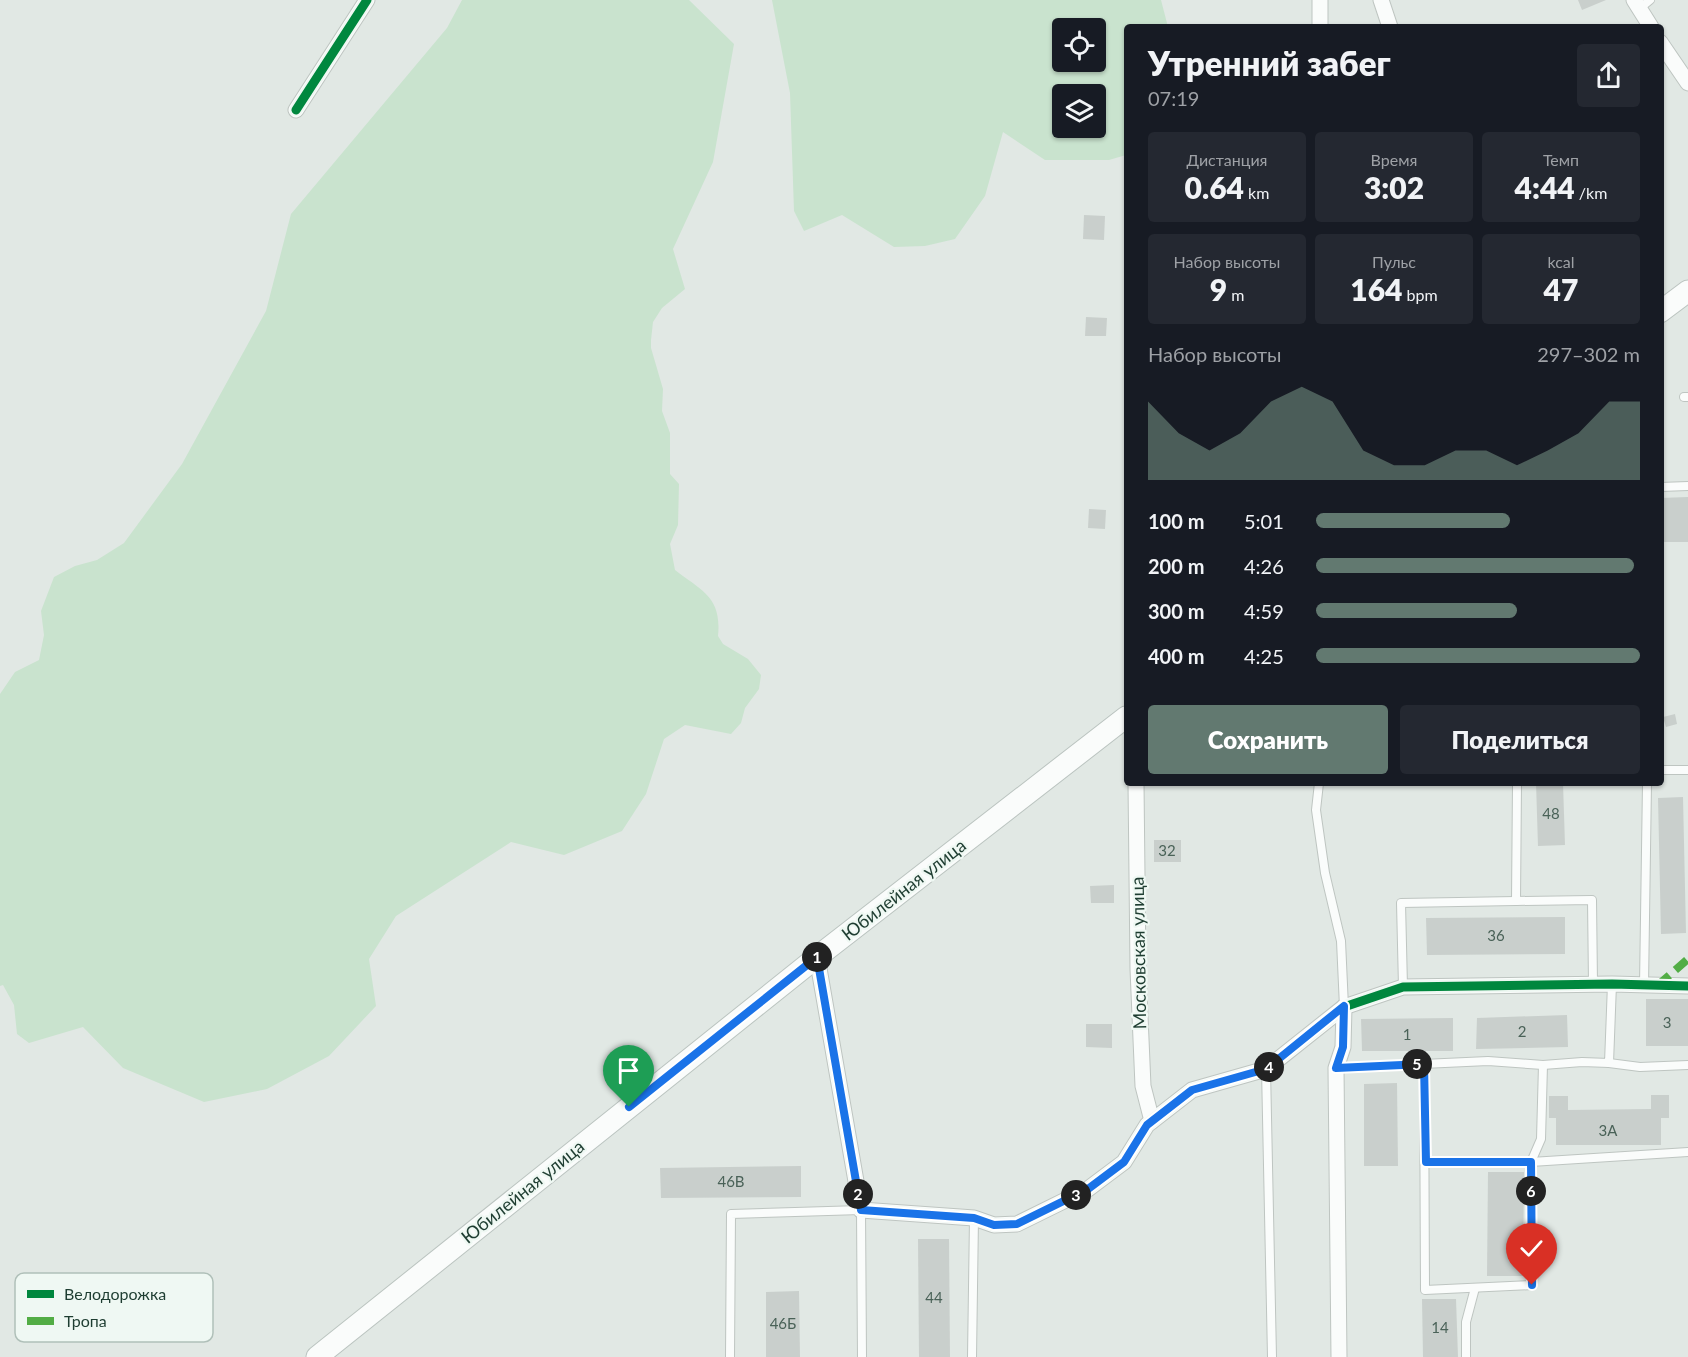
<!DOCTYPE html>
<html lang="ru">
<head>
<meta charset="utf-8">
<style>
  :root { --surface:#171b24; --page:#242831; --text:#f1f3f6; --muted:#9ea1a6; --accent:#627970 }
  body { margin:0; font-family:Lato,sans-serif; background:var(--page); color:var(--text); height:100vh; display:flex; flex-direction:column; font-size:22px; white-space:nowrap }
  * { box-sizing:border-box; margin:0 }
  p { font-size:20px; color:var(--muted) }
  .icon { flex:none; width:33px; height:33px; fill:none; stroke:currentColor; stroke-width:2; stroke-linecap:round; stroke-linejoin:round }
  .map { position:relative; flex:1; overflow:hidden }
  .panel { position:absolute; left:1124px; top:24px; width:540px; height:762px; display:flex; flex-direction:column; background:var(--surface); border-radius:6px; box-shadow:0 2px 4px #0004 }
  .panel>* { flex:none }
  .controls { position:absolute; left:1052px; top:18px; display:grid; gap:12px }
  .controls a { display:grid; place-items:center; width:54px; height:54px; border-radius:6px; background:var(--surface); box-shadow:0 2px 4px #0004; font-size:30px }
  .pin { position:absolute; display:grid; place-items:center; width:51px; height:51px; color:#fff; margin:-62px -26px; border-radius:50% 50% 50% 0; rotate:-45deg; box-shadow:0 0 6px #0007 }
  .pin .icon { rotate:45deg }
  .km { position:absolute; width:30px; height:30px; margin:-15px; border-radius:50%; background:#222; color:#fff; font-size:16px; line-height:30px; text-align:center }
  .round { display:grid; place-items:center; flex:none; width:63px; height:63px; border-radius:6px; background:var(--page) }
  .overview { display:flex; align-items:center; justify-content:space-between; height:102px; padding:0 24px }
  h1 { font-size:33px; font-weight:800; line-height:45px }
  .stats { display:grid; grid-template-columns:repeat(3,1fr); gap:9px; height:102px; padding:6px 24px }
  .stats div { display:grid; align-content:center; border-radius:6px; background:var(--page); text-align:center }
  .stats b { font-size:30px; font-weight:800 }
  .stats small { font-size:16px; font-weight:400 }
  .stats p { font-size:16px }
  .chart { height:168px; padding:12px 24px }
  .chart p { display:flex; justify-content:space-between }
  .chart svg { width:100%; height:108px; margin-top:6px; fill:var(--accent); opacity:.7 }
  .action { display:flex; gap:12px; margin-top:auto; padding:12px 24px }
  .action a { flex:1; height:69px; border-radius:6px; background:var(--accent); color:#fff; font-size:24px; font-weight:800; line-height:69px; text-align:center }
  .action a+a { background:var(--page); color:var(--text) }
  ul { padding:0 24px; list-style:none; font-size:20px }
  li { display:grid; grid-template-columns:96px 72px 1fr; align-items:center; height:45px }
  li i { height:15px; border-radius:8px; background:var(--accent) }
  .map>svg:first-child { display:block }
  .green { fill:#c9e3ce; fill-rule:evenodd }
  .building { fill:#c9cfcc }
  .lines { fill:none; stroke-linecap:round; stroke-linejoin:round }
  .lane-casing { stroke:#bec5c1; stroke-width:10 }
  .street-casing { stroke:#bec5c1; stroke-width:17 }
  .secondary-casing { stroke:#bbc4c0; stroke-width:23 }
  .lane { stroke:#fafcfb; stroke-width:8 }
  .street { stroke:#fafcfb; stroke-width:15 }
  .secondary { stroke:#fafcfb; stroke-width:21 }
  .quiet { stroke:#52ad45; stroke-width:8; stroke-dasharray:15 8; stroke-linecap:butt }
  .cycleway-casing { stroke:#eff8f3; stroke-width:13 }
  .cycleway { stroke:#00873e; stroke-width:9 }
  .route-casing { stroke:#fff; stroke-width:12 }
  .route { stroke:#1a73e8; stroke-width:8 }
  .labels { text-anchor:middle; stroke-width:4.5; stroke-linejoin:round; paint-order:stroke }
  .number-label { font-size:15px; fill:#4a6258 }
  .street-label { font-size:18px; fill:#1e3d31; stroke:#eff8f3 }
  .key { fill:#eff8f3; stroke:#b0c0b9; stroke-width:1.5 }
  .key-label { font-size:16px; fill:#1e3d31 }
</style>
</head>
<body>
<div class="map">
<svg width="1688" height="1357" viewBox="0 0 1688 1357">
  <rect width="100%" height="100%" fill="#e1e8e4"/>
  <g class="green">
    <path d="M462,0H689L734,44L713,162L673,249L685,289L662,308L653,322L651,340V348L663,389L662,411L670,433V474L679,484L678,525L670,544L675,570C702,591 722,597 718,636L723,644L748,659L761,675L759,689L745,708L741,723L731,734L685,725L664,739L646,794L622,831L564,855L511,842L396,916L369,959L376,1006L329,1056L267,1089L204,1102L123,1068L83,1027L29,1043L17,1034L14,1005L3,985L0,986V694L15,672L39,660L44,635L41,611L54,577L75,566L97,560L124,543L182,464L266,311L291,214L447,28Z"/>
    <path d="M772,0H1161L1168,27H1126V155L1109,160H1045L1003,132L985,196L955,239L925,246L894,247L842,215L804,231L794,211L790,93ZM1062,28H1095V62H1062ZM1062,94H1095V128H1062Z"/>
  </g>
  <g class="building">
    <polygon points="1578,0 1606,0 1582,10"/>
    <polygon points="1084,215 1105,216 1104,240 1083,239"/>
    <polygon points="1086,317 1107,318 1106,336 1085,336"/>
    <polygon points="1688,497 1688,542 1660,542 1660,498"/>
    <polygon points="1089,509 1106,510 1105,529 1088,528"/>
    <polygon points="1675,714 1677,724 1666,727 1663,717"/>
    <polygon points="1536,783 1563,783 1565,845 1538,846"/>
    <polygon points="1683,797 1686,933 1661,934 1658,798"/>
    <rect x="1154" y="840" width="27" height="22"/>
    <polygon points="1114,885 1114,903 1091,903 1090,886"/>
    <polygon points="1565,917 1565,954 1427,955 1426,918"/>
    <rect x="1646" y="999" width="42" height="47"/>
    <polygon points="1567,1015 1568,1047 1476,1049 1477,1018"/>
    <polygon points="1453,1018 1453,1051 1362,1051 1361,1019"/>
    <polygon points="1086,1024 1112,1024 1112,1048 1086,1047"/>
    <polygon points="1397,1083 1398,1166 1364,1166 1364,1084"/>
    <polygon points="1651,1095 1669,1095 1669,1118 1661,1118 1661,1145 1556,1145 1556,1118 1549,1118 1549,1096 1568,1096 1568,1110 1651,1109"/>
    <polygon points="801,1166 801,1197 661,1198 660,1168"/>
    <polygon points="1488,1172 1524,1172 1523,1276 1487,1276"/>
    <polygon points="918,1239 949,1239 950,1357 919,1357"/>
    <polygon points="799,1291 800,1357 766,1357 766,1292"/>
    <polygon points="1422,1299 1456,1299 1458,1357 1423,1357"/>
  </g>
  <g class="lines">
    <defs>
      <g id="lane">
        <polyline points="1639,9 1650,0"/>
        <polyline points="1684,397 1688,397"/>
        <polyline points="1660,487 1688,486"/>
        <polyline points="1660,770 1688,770"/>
        <polyline points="1319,783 1316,810 1325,873 1341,941 1344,1007"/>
        <polyline points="1517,783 1516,901 1592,900 1593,984"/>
        <polyline points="1644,985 1647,783"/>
        <polyline points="1403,987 1401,903 1516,901"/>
        <polyline points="1609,1063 1640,1067 1688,1065"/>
        <polyline points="1424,1064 1425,1290 1532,1285 1531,1162 1541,1139 1543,1065"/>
        <polyline points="1336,1068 1488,1061 1543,1065 1582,1062 1609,1063 1612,984"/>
        <polyline points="1266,1069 1272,1357"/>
        <polyline points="1426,1162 1531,1162 1688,1152"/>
        <polyline points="730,1357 731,1214 861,1210 862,1357"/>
        <polyline points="972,1357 974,1218"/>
        <polyline points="1466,1357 1466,1322 1475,1288"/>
      </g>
      <g id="street">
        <polyline points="1320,0 1320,27"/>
        <polyline points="1381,0 1390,27"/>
        <polyline points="1634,0 1651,27"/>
        <polyline points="1660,42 1688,83"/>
        <polyline points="296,110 367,0"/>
        <polyline points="1136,783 1138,969 1143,1086 1152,1121"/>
        <polyline points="817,957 861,1210 974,1218 994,1225 1017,1224 1088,1189 1124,1162 1147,1125 1192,1090 1266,1069 1344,1007 1403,987 1612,984 1688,986"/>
        <polyline points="1339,1357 1336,1068 1343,1047 1344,1007"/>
      </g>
      <g id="secondary">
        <polyline points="1660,312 1688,291"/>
        <polyline points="317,1357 817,957 1126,717"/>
      </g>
    </defs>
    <use href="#lane" class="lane-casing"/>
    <use href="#street" class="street-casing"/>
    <use href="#secondary" class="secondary-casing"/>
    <use href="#lane" class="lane"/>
    <use href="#street" class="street"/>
    <use href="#secondary" class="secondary"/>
    <polyline class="quiet" points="1658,985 1688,959"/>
    <defs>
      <g id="cycleway">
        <polyline points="296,110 367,0"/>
        <polyline points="817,957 861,1210 974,1218 994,1225 1017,1224 1088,1189 1124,1162 1147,1125 1192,1090 1266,1069 1344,1007 1403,987 1612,984 1688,986"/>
      </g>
    </defs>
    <use href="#cycleway" class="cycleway-casing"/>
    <use href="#cycleway" class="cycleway"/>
  </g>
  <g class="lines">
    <defs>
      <polyline id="route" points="629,1107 817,957 861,1210 974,1218 994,1225 1017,1224 1088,1189 1124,1162 1147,1125 1192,1090 1266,1069 1344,1006 1343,1047 1336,1068 1424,1064 1426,1162 1531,1162 1532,1285"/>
    </defs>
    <use href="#route" class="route-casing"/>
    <use href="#route" class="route"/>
  </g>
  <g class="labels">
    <g class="number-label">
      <text x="1551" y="819">48</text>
      <text x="1167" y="856">32</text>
      <text x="1496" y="941">36</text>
      <text x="1667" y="1028">3</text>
      <text x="1522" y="1037">2</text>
      <text x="1407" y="1040">1</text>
      <text x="1608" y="1136">3А</text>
      <text x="731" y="1187">46В</text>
      <text x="934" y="1303">44</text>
      <text x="783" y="1329">46Б</text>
      <text x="1440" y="1333">14</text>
    </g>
    <g class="street-label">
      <text transform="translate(904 890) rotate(-38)" y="6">Юбилейная улица</text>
      <text transform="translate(1139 953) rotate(-91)" y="6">Московская улица</text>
      <text transform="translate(523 1192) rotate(-39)" y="6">Юбилейная улица</text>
    </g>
  </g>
  <rect x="15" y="1273" width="198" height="69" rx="9" class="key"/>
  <rect x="27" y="1290" width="27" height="8" fill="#00873e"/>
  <rect x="27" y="1317" width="27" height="8" fill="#52ad45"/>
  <g class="key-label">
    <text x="64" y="1300">Велодорожка</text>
    <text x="64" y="1327">Тропа</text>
  </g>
</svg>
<div class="controls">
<a><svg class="icon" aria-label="locate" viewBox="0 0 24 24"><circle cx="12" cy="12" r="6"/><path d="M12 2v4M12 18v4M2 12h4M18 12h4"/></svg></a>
<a><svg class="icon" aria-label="layers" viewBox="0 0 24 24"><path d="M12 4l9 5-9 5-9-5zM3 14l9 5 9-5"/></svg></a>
</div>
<div class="pin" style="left:629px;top:1107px;background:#1e9e55"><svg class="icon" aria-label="arrive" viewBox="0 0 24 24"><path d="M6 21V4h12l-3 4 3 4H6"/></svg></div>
<div class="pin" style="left:1532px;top:1285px;background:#d93025"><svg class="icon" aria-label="check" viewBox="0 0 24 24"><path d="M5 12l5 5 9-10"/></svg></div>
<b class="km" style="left:817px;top:957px">1</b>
<b class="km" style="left:858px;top:1194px">2</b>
<b class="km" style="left:1076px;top:1195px">3</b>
<b class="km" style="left:1269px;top:1067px">4</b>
<b class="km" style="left:1417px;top:1064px">5</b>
<b class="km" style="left:1531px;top:1191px">6</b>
<section class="panel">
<div class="overview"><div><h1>Утренний забег</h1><p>07:19</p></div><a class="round"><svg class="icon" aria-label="share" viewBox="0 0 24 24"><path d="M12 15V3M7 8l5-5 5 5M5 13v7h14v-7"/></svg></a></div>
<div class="stats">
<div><p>Дистанция</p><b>0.64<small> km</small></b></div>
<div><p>Время</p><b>3:02</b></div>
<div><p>Темп</p><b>4:44<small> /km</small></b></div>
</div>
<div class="stats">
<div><p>Набор высоты</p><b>9<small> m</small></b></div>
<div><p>Пульс</p><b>164<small> bpm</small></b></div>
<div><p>kcal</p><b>47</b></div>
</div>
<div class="chart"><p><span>Набор высоты</span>297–302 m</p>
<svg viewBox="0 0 160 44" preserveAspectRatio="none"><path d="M0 44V12L10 25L20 32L30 25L40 12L50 6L60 12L70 32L80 38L90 38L100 32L110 32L120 38L130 32L140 25L150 12L160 12V44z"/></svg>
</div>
<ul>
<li><b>100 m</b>5:01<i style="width:60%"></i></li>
<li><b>200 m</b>4:26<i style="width:98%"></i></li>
<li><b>300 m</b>4:59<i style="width:62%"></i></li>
<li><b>400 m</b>4:25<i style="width:100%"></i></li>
</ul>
<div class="action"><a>Сохранить</a><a>Поделиться</a></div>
</section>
</div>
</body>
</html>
